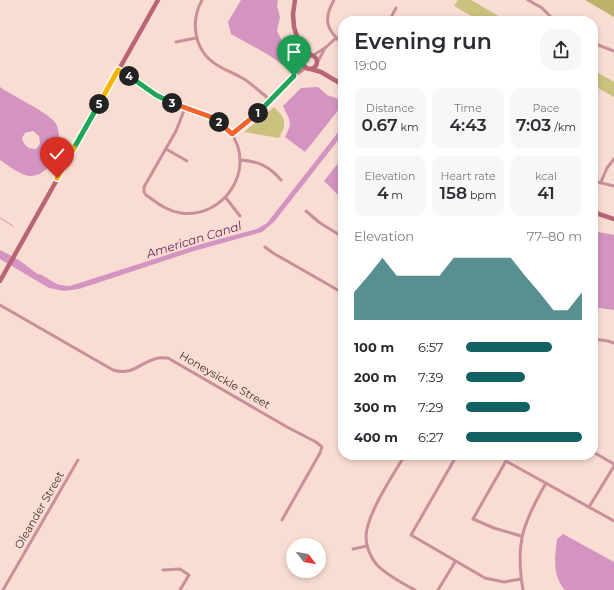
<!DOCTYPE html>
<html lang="en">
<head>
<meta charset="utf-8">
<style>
  :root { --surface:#fff; --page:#f7f7f7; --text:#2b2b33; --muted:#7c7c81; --accent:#126263 }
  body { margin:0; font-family:Montserrat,sans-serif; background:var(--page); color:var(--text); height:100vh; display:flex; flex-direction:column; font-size:15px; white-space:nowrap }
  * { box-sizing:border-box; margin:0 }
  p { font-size:13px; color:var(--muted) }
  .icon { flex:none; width:22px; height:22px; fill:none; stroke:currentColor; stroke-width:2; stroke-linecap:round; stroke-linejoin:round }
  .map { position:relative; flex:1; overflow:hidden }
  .details { position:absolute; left:338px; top:16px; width:260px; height:444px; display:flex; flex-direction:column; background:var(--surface); border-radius:16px; box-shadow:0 2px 6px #0003 }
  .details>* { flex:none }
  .needle { width:26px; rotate:121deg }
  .controls { position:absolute; left:286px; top:538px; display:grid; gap:8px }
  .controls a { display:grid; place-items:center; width:40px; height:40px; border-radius:50%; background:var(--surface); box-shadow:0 2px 6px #0003; font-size:20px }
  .pin { position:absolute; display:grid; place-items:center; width:34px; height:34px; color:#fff; margin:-41px -17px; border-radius:50% 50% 50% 0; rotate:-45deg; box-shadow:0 0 4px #0007 }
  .pin .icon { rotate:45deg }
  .km { position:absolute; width:20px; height:20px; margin:-10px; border-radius:50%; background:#222; color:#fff; font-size:11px; line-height:20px; text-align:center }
  .round { display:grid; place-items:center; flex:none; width:42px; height:42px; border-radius:16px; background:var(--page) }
  .head { display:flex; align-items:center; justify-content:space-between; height:68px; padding:0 16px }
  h1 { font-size:22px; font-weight:600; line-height:30px }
  .metrics { display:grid; grid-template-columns:repeat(3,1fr); gap:6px; height:68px; padding:4px 16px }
  .metrics div { display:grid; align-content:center; border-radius:10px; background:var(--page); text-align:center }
  .metrics b { font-size:17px; font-weight:600 }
  .metrics small { font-size:11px; font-weight:400 }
  .metrics p { font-size:11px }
  .chart { height:112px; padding:8px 16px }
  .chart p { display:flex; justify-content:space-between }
  .chart svg { width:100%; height:72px; margin-top:4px; fill:var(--accent); opacity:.7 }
  ul { padding:0 16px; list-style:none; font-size:13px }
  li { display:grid; grid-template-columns:64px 48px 1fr; align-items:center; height:30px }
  li i { height:10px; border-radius:5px; background:var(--accent) }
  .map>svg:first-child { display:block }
  .green { fill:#cac17f }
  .forest { fill:#bdb368 }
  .water { fill:#d394c2; fill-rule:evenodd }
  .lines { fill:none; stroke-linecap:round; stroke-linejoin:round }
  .stream { stroke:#d394c2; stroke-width:1 }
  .canal { stroke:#d394c2; stroke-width:3.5 }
  .street { stroke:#c99099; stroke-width:3 }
  .secondary { stroke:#b86676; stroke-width:4.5 }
  .split-1-casing { stroke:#fff; stroke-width:8 }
  .split-2-casing { stroke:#fff; stroke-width:8 }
  .split-3-casing { stroke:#fff; stroke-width:8 }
  .split-4-casing { stroke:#fff; stroke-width:8 }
  .split-5-casing { stroke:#fff; stroke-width:8 }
  .split-6-casing { stroke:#fff; stroke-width:8 }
  .split-7-casing { stroke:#fff; stroke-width:8 }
  .split-1 { stroke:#22a559; stroke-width:5 }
  .split-2 { stroke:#f0652b; stroke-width:5 }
  .split-3 { stroke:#f0652b; stroke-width:5 }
  .split-4 { stroke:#22a559; stroke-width:5 }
  .split-5 { stroke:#f5b400; stroke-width:5 }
  .split-6 { stroke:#22a559; stroke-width:5 }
  .split-7 { stroke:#f5b400; stroke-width:5 }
  .labels { text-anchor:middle; stroke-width:3.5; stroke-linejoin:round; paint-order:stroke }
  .street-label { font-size:11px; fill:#403531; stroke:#f9dcd2 }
  .water-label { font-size:12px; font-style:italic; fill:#691f5a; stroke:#f9dcd2 }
</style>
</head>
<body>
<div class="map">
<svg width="614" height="590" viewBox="0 0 614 590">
  <rect width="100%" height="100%" fill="#f9dcd2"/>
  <g class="green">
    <polygon points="458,0 471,0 507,21 480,21 454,6"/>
    <polygon points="593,70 614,82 614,97 593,85"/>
    <path d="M274,107C286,119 287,122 279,138L244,132Z"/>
  </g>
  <polygon class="forest" points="585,0 614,0 614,17"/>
  <g class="water">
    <polygon points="241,0 278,0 277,6 280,17 277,31 286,49 283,65 267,54 231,34 228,22"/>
    <path d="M0,87C12,96 50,113 56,124C65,141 53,174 32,176C23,177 7,165 0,160ZM33,131L39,136L40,144L36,149C28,149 24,146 22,138L25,133Z"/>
    <path d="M318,87L327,95L339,99L340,108L305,152L285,137C294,121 289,120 283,106L301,88Z"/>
    <path d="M343,126V134L274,222L262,232L194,251L79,289L64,291L49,288L0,259V250C6,253 12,256 17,259C34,270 48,286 70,286L201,244L257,229L267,223Z"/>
    <polygon points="343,157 343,200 324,181"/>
    <polygon points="593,231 614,235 614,310 593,307"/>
    <path d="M563,534L614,562V590H565C552,575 555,557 557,539Z"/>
  </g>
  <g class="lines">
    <polyline class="stream" points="0,218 13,226"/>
    <polyline class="canal" points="40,276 55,285"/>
    <g class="street">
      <path d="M202,0C190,22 194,51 217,65C225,70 235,74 244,79C253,85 262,93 270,100"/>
      <path d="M334,0C323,19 326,30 343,44"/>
      <polyline points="528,0 542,8 555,21"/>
      <polyline points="389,21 396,8"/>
      <polyline points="176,42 196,38"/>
      <polyline points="593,43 614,51"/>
      <polyline points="312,56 325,48 336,38"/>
      <polyline points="317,63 325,48"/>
      <path d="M118,70C134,79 148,91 164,99C186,111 216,112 231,133C257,170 223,219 181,213C167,211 157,203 146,195L144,192V187L176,131L185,108"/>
      <polyline points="295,74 303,62"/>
      <polyline points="593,102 595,99"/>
      <polyline points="232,134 255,116 294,76 306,68"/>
      <polyline points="166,149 187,161"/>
      <path d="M240,160C258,161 269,166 281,180"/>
      <polyline points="593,181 614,186"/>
      <polyline points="601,182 607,168 614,159"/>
      <polyline points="226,198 240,216"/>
      <polyline points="306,211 320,223 343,237"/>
      <polyline points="265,247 273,253 343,293"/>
      <path d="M0,305L113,370C133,376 139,363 155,359C159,357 164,358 168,358L287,427L316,442L322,447L320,453L282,520"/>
      <polyline points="593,339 608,341 614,343"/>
      <polyline points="593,392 593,391"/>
      <polyline points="593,452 614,464"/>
      <path d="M405,455C393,475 366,515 366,537C366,547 371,558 377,565C388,576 402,583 415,590"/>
      <polyline points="457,455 411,535 485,578 504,582 521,579"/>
      <polyline points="589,507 614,466"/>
      <polyline points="521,536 494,528 473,519 506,461 614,521"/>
      <polyline points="353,549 367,546"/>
      <polyline points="163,570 180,569 189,575 180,590"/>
      <polyline points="3,590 78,460"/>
      <polyline points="438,590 455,562"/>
      <path d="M523,590C515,543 523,523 546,483"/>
    </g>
    <g class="secondary">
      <polyline points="295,0 293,14 294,27 304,59"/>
      <polyline points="300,45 311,55"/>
      <circle cx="310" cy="62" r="7"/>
      <polyline points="311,69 321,72 343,85"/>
      <polyline points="593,212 614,219"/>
      <polyline points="0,281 158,0"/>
    </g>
  </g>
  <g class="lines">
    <defs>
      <polyline id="split-1" points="258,113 294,76"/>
      <polyline id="split-2" points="219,122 232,134 258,113"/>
      <polyline id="split-3" points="172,103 211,117 219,122"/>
      <polyline id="split-4" points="129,76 156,95 172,103"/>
      <polyline id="split-5" points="99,104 118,70 129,76"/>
      <polyline id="split-6" points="74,148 99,104"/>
      <polyline id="split-7" points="57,178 74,148"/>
    </defs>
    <use href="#split-1" class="split-1-casing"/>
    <use href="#split-2" class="split-2-casing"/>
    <use href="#split-3" class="split-3-casing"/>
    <use href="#split-4" class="split-4-casing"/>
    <use href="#split-5" class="split-5-casing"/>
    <use href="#split-6" class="split-6-casing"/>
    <use href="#split-7" class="split-7-casing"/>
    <use href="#split-1" class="split-1"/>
    <use href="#split-2" class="split-2"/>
    <use href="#split-3" class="split-3"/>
    <use href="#split-4" class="split-4"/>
    <use href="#split-5" class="split-5"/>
    <use href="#split-6" class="split-6"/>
    <use href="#split-7" class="split-7"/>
  </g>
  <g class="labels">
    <g class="street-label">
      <text transform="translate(225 380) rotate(30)" y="4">Honeysickle Street</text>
      <text transform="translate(39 510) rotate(-60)" y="4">Oleander Street</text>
    </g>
    <g class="water-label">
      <text transform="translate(194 240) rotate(-17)" y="4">American Canal</text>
    </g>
  </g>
</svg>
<div class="controls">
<a><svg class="needle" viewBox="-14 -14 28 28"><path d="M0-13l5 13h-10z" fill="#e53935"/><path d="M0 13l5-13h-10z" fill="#7c7c81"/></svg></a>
</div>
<div class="pin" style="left:294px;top:76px;background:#1e9e55"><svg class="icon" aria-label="arrive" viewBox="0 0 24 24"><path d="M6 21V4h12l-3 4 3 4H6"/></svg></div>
<div class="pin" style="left:57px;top:178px;background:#d93025"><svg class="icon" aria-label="check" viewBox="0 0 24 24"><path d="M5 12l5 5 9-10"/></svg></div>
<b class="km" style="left:258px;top:113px">1</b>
<b class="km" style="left:219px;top:122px">2</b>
<b class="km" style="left:172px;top:103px">3</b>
<b class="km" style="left:129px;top:76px">4</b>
<b class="km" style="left:99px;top:104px">5</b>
<section class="details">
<div class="head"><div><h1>Evening run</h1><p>19:00</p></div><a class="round"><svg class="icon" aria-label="share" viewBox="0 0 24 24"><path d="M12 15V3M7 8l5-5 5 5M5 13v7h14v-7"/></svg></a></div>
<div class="metrics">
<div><p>Distance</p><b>0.67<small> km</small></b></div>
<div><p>Time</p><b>4:43</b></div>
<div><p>Pace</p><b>7:03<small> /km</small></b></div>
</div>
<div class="metrics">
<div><p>Elevation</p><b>4<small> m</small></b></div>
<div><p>Heart rate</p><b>158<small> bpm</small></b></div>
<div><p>kcal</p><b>41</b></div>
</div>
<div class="chart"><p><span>Elevation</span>77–80 m</p>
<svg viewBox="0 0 160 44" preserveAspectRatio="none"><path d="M0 44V27L10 17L20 6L30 17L40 17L50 17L60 17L70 6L80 6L90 6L100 6L110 6L120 17L130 27L140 38L150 38L160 27V44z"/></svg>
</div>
<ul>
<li><b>100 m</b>6:57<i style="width:74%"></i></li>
<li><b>200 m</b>7:39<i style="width:51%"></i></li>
<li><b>300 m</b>7:29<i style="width:55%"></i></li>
<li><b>400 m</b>6:27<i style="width:100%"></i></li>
</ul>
</section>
</div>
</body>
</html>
